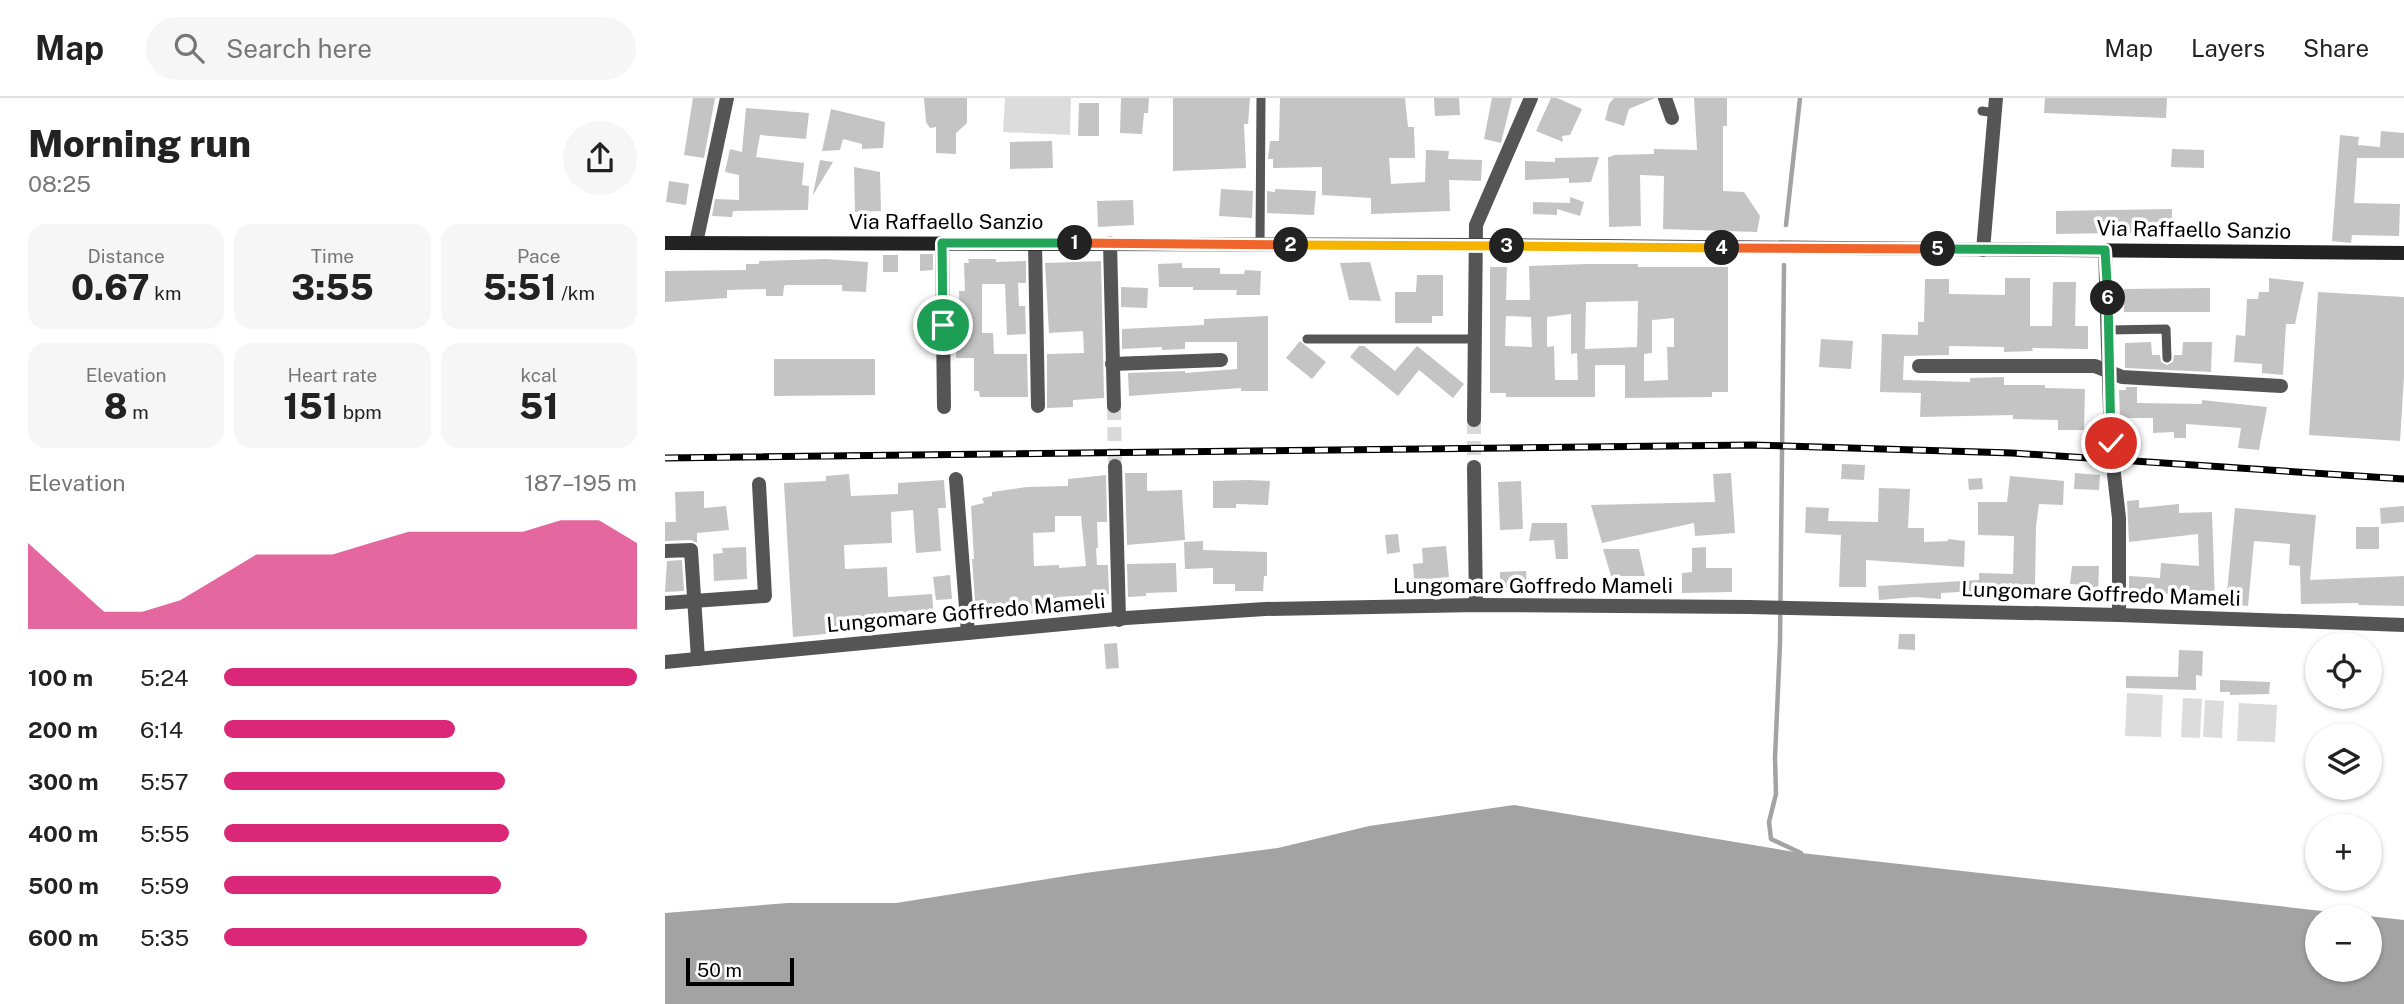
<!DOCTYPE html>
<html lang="en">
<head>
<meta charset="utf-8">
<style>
  :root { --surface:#fff; --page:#f6f6f6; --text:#222; --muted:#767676; --line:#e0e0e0; --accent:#db2777 }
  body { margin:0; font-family:"Public Sans",sans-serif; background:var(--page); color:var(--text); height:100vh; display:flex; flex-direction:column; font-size:26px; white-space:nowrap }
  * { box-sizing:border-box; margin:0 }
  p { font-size:23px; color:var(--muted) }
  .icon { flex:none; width:38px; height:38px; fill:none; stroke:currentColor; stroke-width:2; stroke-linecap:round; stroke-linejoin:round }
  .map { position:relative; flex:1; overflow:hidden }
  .details { display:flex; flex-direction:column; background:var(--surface); width:665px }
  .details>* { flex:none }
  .fabs { position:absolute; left:1640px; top:534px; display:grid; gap:14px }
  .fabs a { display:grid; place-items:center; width:77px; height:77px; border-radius:50%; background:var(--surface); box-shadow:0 2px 5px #0004; font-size:35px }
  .scale { position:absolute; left:21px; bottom:18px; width:108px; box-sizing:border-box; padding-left:7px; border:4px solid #000; border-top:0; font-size:19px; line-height:24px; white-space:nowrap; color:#000; -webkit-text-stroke:5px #fff; paint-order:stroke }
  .pin { position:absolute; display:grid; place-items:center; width:60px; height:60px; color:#fff; margin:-30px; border:4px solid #fff; border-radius:50%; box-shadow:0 2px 7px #0007 }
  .km { position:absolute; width:35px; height:35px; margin:-18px; border-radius:50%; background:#222; color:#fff; font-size:19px; line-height:35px; text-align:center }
  .round { display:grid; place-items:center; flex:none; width:74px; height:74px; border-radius:37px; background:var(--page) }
  .summary { display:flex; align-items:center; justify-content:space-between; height:119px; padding:0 28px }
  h1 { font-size:38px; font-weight:800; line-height:52px }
  .figures { display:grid; grid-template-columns:repeat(3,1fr); gap:10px; height:119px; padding:7px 28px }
  .figures div { display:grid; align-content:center; border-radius:18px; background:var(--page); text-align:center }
  .figures b { font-size:35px; font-weight:800 }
  .figures small { font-size:19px; font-weight:400 }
  .figures p { font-size:19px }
  .chart { height:196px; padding:14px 28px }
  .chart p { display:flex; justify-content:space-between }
  .chart svg { width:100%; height:126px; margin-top:7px; fill:var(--accent); opacity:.7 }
  ul { padding:0 28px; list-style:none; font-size:23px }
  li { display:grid; grid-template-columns:112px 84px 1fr; align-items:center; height:52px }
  li i { height:18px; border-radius:9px; background:var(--accent) }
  header { display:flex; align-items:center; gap:42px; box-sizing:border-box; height:98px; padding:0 35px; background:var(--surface); border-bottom:2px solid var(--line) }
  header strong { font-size:33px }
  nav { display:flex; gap:38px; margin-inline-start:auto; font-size:24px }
  .search { width:490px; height:63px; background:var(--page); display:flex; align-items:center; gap:18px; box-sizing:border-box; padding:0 24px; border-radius:38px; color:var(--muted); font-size:26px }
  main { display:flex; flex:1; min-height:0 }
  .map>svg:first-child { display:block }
  .green { fill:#dcdcdc }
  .water { fill:#a3a3a3; fill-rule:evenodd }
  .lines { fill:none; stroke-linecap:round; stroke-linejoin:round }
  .stream { stroke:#a3a3a3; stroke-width:4.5 }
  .building { fill:#c4c4c4; fill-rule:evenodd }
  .street-tunnel { stroke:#d9d9d9; stroke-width:14; stroke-dasharray:14 7; stroke-linecap:butt }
  .lane { stroke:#555; stroke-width:9 }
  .street { stroke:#555; stroke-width:14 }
  .secondary { stroke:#222; stroke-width:14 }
  .rail-casing { stroke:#000; stroke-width:7 }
  .rail { stroke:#fff; stroke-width:4.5; stroke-dasharray:13; stroke-linecap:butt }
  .split-1-casing { stroke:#fff; stroke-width:14 }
  .split-2-casing { stroke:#fff; stroke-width:14 }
  .split-3-casing { stroke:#fff; stroke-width:14 }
  .split-4-casing { stroke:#fff; stroke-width:14 }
  .split-5-casing { stroke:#fff; stroke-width:14 }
  .split-6-casing { stroke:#fff; stroke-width:14 }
  .split-7-casing { stroke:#fff; stroke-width:14 }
  .split-1 { stroke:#22a559; stroke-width:9 }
  .split-2 { stroke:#f0652b; stroke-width:9 }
  .split-3 { stroke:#f5b400; stroke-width:9 }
  .split-4 { stroke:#f5b400; stroke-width:9 }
  .split-5 { stroke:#f0652b; stroke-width:9 }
  .split-6 { stroke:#22a559; stroke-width:9 }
  .split-7 { stroke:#22a559; stroke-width:9 }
  .labels { text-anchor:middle; stroke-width:7; stroke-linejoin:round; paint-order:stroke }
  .street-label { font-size:21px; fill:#000; stroke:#fff }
</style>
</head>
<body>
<header>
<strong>Map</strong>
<div class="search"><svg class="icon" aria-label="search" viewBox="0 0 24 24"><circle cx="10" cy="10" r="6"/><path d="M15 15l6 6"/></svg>Search here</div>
<nav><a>Map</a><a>Layers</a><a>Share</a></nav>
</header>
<main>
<section class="details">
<div class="summary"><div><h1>Morning run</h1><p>08:25</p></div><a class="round"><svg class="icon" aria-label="share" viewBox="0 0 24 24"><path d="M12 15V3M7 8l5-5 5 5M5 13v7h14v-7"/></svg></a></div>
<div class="figures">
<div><p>Distance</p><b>0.67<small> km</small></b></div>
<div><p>Time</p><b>3:55</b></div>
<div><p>Pace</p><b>5:51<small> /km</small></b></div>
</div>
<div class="figures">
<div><p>Elevation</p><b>8<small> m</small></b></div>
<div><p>Heart rate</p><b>151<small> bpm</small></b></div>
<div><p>kcal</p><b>51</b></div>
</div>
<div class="chart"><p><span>Elevation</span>187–195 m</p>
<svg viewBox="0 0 160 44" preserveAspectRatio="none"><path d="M0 44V14L10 26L20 38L30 38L40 34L50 26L60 18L70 18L80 18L90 14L100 10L110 10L120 10L130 10L140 6L150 6L160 14V44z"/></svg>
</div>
<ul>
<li><b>100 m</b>5:24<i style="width:100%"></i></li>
<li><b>200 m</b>6:14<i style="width:56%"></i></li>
<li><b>300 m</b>5:57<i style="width:68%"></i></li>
<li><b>400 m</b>5:55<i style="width:69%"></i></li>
<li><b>500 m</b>5:59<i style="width:67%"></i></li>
<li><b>600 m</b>5:35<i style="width:88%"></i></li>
</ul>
</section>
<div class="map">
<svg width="1739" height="906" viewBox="0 0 1739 906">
  <rect width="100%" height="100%" fill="#fff"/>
  <g class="green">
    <polygon points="340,0 406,0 405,37 338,34"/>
    <polygon points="1462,595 1498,597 1496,639 1460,638"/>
    <polygon points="1518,600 1537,601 1535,640 1516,639"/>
    <polygon points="1540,602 1559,603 1557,640 1538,639"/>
    <polygon points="1574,605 1612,607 1610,644 1572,643"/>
  </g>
  <path class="water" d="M849,707L1136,755L1739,822V906H0V815L123,805H231L420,775L613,750L704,728ZM1652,819H1704V872H1652Z"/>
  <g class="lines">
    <g class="stream">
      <polyline points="1121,127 1135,0"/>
      <polyline points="1119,167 1115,545 1110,660 1111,696 1104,724 1106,741 1136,755"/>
    </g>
  </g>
  <g class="building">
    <polygon points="28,0 50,0 39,60 19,57"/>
    <polygon points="259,0 302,0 302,25 291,35 291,56 271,55 271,29 265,30 261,24"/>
    <polygon points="456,0 484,0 483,15 479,15 477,36 455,35"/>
    <polygon points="508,0 585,0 583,26 579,26 581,70 508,73"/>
    <polygon points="615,0 740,0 743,29 749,29 750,60 724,60 726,86 760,84 761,52 784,53 783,61 817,62 816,83 784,82 785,113 706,116 706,100 657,97 657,69 608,70 608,61 603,61 605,43 614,43"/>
    <polygon points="769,0 794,0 795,17 770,18"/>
    <polygon points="827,0 847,0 836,45 819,41"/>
    <polygon points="886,0 892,0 917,11 905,37 897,38 898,44 871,33"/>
    <polygon points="949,0 990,0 964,11 959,28 940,22 944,6"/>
    <polygon points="1029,0 1062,0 1062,28 1058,28 1058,93 1079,94 1095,118 1092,134 998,131 999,78 975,77 976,128 944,129 943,59 948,58 948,57 989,56 989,51 1032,52"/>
    <polygon points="1380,0 1502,0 1501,20 1379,15"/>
    <polygon points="414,5 434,5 434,38 413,38"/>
    <polygon points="81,10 144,15 141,41 95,37 91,59 139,65 137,87 144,88 143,112 68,113 67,119 47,118 50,101 74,102 74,77 60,74 65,51 77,54"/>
    <polygon points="166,11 220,24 218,50 197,51 197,46 178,41 175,52 157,53"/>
    <polygon points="1716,33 1739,35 1739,60 1692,60 1689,105 1735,106 1734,138 1687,137 1686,145 1667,143 1675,37 1694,39 1693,47 1715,49"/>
    <polygon points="387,43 388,70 345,71 345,44"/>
    <polygon points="1507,51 1539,52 1539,70 1506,69"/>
    <polygon points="934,59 926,84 904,85 904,80 860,82 860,63 890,64 890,60"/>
    <polygon points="155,62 168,64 148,97 148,96"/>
    <polygon points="189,69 215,74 216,113 190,114"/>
    <polygon points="4,83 24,86 21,107 1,104"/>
    <polygon points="556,91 588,93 587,120 554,118"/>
    <polygon points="610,91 651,93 649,117 602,115 602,93 610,94"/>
    <polygon points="905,99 919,104 915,118 892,111 892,117 868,116 868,104 905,105"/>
    <polygon points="468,102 469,127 433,129 432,103"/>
    <polygon points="1507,111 1507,134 1391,136 1391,113"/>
    <polygon points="255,156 268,156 268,172 255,173"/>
    <rect x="218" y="157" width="15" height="17"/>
    <polygon points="160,161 203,164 201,194 177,193 177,187 121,187 119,188 118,198 101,198 101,191 62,192 62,200 0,204 0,173 81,172 81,166 94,166 94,163"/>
    <polygon points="303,161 331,161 331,164 361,163 361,185 353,185 354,208 360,208 361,236 342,237 340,186 317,186 317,235 328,235 329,256 362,256 363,299 315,299 314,293 309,293 309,260 291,260 292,234 295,234 294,193 300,193 299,165 304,165"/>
    <polygon points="436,163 439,300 408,302 408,309 382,310 382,256 419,255 418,233 384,235 380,165"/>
    <polygon points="705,164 716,203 684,202 675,165"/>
    <polygon points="517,165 517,170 555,170 555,176 579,176 580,172 596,173 595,197 571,197 572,192 528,192 528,189 494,189 493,166"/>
    <path d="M922,166H973V169H1063V294H1047V299L960,300V267H930V299H841V295H825V169H842L841,202H865L864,168ZM973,203L972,249L920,251L921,204ZM906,216V256L912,255L913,282H890L889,248L882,249V219ZM841,218L866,219L867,249L840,248ZM1009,220V249H1002L1003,282L979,283V256L987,255V222Z"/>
    <polygon points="752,177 778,177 778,218 767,218 767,225 730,225 730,194 751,194"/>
    <polygon points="1340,180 1365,180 1365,228 1387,228 1388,184 1411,184 1410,228 1423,228 1423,251 1367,250 1368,253 1339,254 1339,249 1284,248 1284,257 1239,258 1238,282 1305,284 1305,280 1339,279 1339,287 1380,287 1380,290 1420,291 1419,332 1393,332 1393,322 1348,321 1348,317 1255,319 1256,295 1215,294 1217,236 1253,237 1253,224 1259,224 1260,181 1284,181 1284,196 1340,197"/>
    <polygon points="1604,180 1639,184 1630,226 1621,226 1618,277 1597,275 1597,266 1569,264 1571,237 1580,238 1582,201 1593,201 1594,194 1604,194"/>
    <polygon points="456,189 483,190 482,210 456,209"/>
    <polygon points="1545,190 1545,214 1459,214 1459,191"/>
    <polygon points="1653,194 1739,199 1739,278 1735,343 1644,337"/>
    <polygon points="603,218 603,293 576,293 576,290 464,298 463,275 520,273 520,275 572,271 572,244 520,244 520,251 497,252 497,249 457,251 457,231 539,227 539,221"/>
    <polygon points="1156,241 1188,243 1186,271 1154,269"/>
    <polygon points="635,243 661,264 647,281 621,260"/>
    <polygon points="1486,244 1487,257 1495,257 1496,264 1502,267 1508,264 1509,257 1517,257 1518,244 1547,244 1546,274 1460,270 1460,245"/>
    <polygon points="694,248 699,248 730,273 752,248 799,286 788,300 754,272 733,298 685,259"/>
    <polygon points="109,261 210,261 210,297 109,298"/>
    <polygon points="1461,289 1472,289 1472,305 1537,306 1537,302 1602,309 1594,352 1573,350 1576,330 1521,326 1521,340 1509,340 1509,334 1488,335 1488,320 1455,320 1454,292 1461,292"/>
    <polygon points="1177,366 1200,367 1199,382 1176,381"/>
    <polygon points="460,375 482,375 482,393 517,392 520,442 462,447"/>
    <polygon points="1066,375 1070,435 1030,438 1029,425 937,445 926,407 1050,404 1048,376"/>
    <polygon points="1410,375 1435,377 1434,392 1409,391"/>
    <polygon points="184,376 186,398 233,396 233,385 279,382 281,410 273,410 276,453 251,455 248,412 226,414 227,445 179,447 180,471 222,469 223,499 267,496 269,521 181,528 182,534 128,539 119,385 161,383 161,378"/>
    <path d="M441,377L442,424H432L433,450H431L432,467H443L444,496L393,499L394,516L358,515V509L311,516L307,461H309L306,408L319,405L317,400L327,398V394L362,389L403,388V381ZM390,418H416L421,468L394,470V467L369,468L368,435L390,434Z"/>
    <polygon points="1345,378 1399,383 1398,407 1374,406 1371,429 1370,489 1328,489 1327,499 1314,499 1314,493 1276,495 1276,501 1250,499 1214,502 1213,488 1314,482 1314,475 1348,476 1349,438 1313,437 1313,404 1342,404"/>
    <polygon points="1317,380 1318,391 1304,392 1303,381"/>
    <polygon points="582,382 605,383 603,407 571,406 571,410 548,410 548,383"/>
    <polygon points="856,383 858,431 835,432 833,384"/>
    <polygon points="1214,390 1245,391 1243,430 1259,430 1259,444 1283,443 1283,441 1300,443 1299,469 1201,462 1201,489 1174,489 1176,437 1140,435 1141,409 1164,410 1163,423 1213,424"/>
    <polygon points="39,393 39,410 61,408 64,432 32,435 32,445 26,442 0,443 0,424 11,424 10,394"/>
    <polygon points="1474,402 1474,410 1514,406 1514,415 1547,414 1550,505 1535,505 1535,498 1488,495 1487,505 1464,504 1464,478 1495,480 1496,465 1534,468 1533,436 1464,444 1462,403"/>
    <polygon points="1739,408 1739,424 1716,426 1715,410"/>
    <polygon points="1570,410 1651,417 1645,482 1739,478 1739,508 1694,507 1693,505 1636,506 1635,468 1624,467 1625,446 1589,443 1583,508 1561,506"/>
    <polygon points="867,425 902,425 903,461 891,461 889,442 864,443"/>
    <rect x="1691" y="429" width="23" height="22"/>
    <polygon points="733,436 735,454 722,456 720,437"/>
    <polygon points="538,443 538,452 602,454 602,478 599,478 598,493 570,493 570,486 548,486 548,470 520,471 519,444"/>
    <polygon points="781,448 784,479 749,482 748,466 758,465 757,450"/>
    <polygon points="81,449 82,481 49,483 48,456 58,455 57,450"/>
    <polygon points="1041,449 1041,470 1067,470 1067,494 1017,495 1017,475 1027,474 1027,450"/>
    <polygon points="938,451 974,451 980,478 946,478"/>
    <polygon points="17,462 19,493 0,494 2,463"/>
    <polygon points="511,465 512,494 481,495 481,498 463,499 462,466"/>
    <polygon points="1407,468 1434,468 1433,499 1419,499 1419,487 1405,486"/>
    <polygon points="861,473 862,488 835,489 835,474"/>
    <polygon points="285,477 287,501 271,502 268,479"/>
    <polygon points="1234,536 1250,536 1250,552 1233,551"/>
    <polygon points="452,545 454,570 441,571 439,546"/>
    <polygon points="1514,552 1538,553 1537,578 1531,577 1531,592 1461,590 1461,578 1513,579"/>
    <polygon points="1555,582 1605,584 1604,596 1565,597 1565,594 1555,594"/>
  </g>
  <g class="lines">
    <g class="street-tunnel">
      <polyline points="449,308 450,368"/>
      <polyline points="809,322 809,369"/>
      <polyline points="1446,346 1449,376"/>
    </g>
    <g class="lane">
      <polyline points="1317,13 1330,15"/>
      <polyline points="595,146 596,0"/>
      <polyline points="1443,232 1501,231 1502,260"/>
      <polyline points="642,241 809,241"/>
    </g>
    <g class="street">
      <polyline points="1000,0 1007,20"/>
      <polyline points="31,145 62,0"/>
      <polyline points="277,145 279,309"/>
      <polyline points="370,145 373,308"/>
      <polyline points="445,145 449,308"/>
      <polyline points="1318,152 1331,0"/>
      <polyline points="1440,152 1446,346"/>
      <polyline points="447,266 556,262"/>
      <polyline points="1254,268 1430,268 1457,279 1616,288"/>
      <polyline points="809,322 811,127 866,0"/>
      <polyline points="450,368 454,522"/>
      <polyline points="809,369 811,507"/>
      <polyline points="1449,376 1454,420 1454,517"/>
      <polyline points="291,381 303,535"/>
      <polyline points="0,453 26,452 33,561"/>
      <polyline points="0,505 100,498 94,386"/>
      <polyline points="0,564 461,520 600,511 811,507 1084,509 1454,517 1739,527"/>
    </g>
    <polyline class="secondary" points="0,145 810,147 1739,155"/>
    <defs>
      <polyline id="rail" points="0,360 1087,347 1347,355 1739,381"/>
    </defs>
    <use href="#rail" class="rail-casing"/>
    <use href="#rail" class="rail"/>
  </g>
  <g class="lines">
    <defs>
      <polyline id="split-1" points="278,227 277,145 410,145"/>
      <polyline id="split-2" points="410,145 626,147"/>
      <polyline id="split-3" points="626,147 842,148"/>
      <polyline id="split-4" points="842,148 1057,150"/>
      <polyline id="split-5" points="1057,150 1273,151"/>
      <polyline id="split-6" points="1273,151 1440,152 1443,200"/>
      <polyline id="split-7" points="1443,200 1446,345"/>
    </defs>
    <use href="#split-1" class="split-1-casing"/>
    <use href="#split-2" class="split-2-casing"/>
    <use href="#split-3" class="split-3-casing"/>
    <use href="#split-4" class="split-4-casing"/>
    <use href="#split-5" class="split-5-casing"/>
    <use href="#split-6" class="split-6-casing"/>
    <use href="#split-7" class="split-7-casing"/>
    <use href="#split-1" class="split-1"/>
    <use href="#split-2" class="split-2"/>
    <use href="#split-3" class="split-3"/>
    <use href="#split-4" class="split-4"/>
    <use href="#split-5" class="split-5"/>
    <use href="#split-6" class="split-6"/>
    <use href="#split-7" class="split-7"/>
  </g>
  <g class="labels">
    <g class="street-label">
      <text x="281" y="131">Via Raffaello Sanzio</text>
      <text transform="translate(1529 132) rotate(1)" y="7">Via Raffaello Sanzio</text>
      <text x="868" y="495">Lungomare Goffredo Mameli</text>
      <text transform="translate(1436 496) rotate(2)" y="7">Lungomare Goffredo Mameli</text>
      <text transform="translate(301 515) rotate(-5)" y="7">Lungomare Goffredo Mameli</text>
    </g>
  </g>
</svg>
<div class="fabs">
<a><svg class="icon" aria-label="locate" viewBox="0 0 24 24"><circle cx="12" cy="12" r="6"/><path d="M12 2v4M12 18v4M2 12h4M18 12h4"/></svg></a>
<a><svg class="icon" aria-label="layers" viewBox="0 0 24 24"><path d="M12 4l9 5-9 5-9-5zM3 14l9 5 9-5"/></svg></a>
<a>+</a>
<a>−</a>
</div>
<div class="scale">50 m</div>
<div class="pin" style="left:278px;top:227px;background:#1e9e55"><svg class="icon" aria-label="arrive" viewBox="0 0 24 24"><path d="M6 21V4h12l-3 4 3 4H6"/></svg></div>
<div class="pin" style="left:1446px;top:345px;background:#d93025"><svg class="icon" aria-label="check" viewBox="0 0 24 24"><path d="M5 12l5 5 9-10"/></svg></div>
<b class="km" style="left:410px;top:145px">1</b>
<b class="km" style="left:626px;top:147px">2</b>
<b class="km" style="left:842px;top:148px">3</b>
<b class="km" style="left:1057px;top:150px">4</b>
<b class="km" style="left:1273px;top:151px">5</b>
<b class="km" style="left:1443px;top:200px">6</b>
</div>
</main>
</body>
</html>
